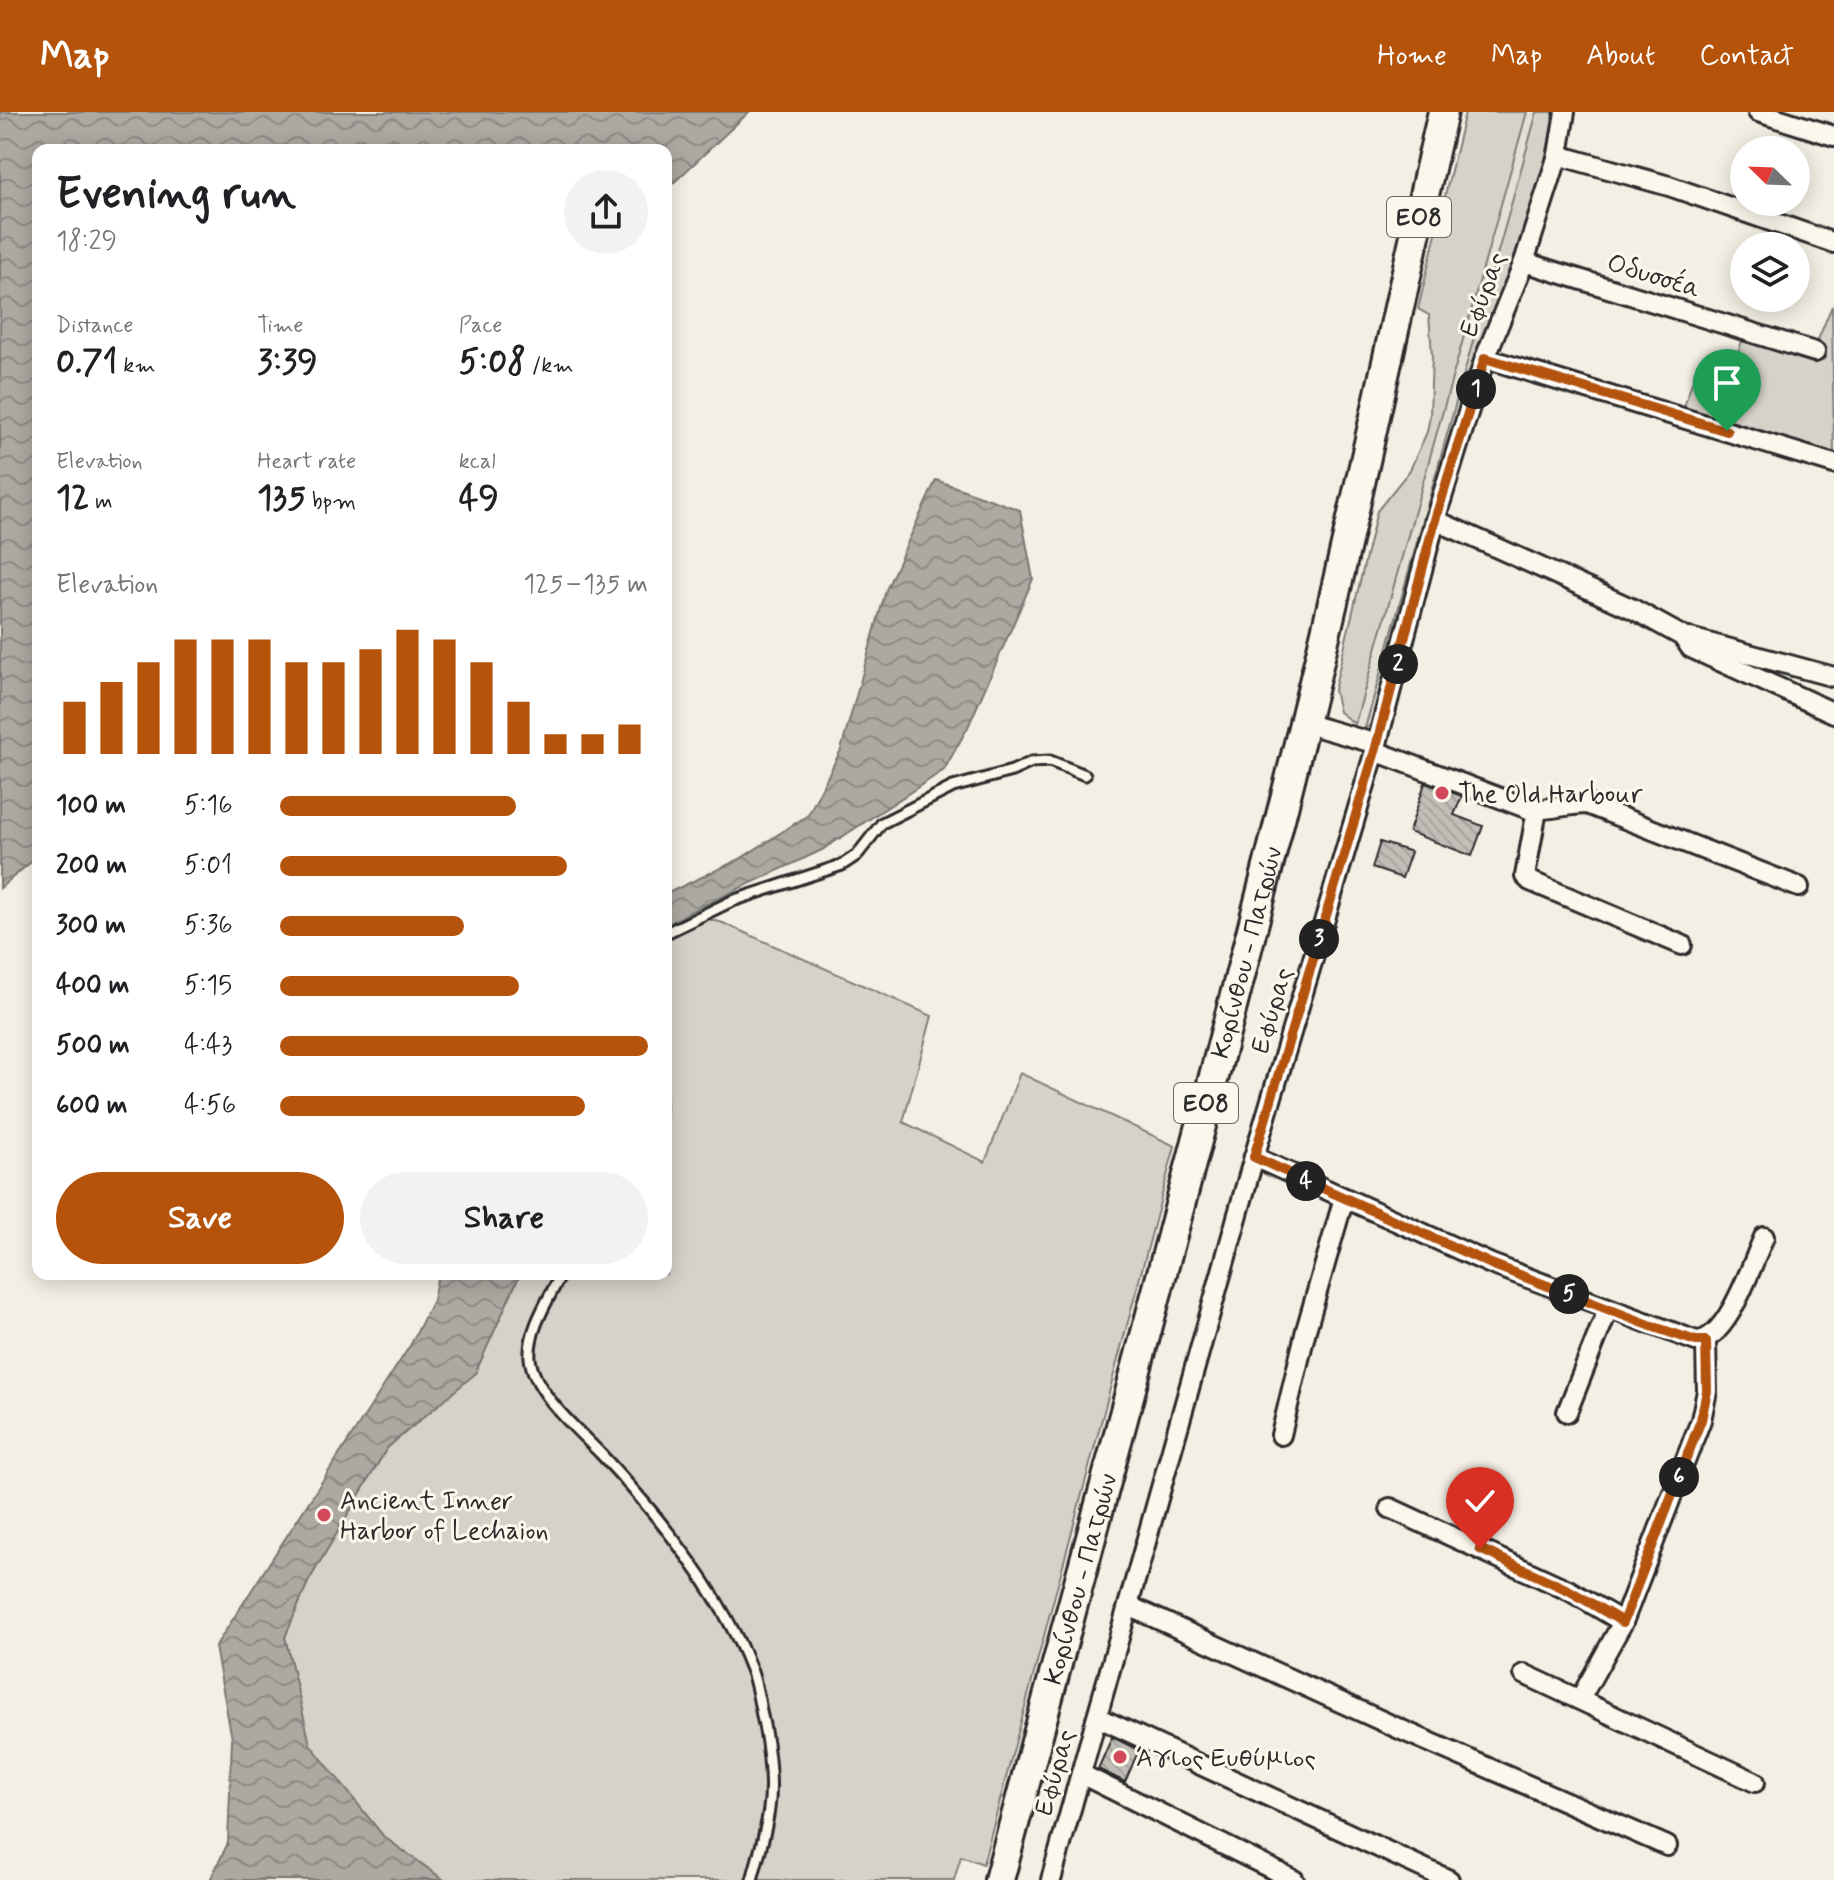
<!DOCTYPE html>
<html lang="en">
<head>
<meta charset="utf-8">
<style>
  :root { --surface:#fff; --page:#f2f2f2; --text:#202124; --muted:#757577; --accent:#b45309 }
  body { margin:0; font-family:Mynerve,sans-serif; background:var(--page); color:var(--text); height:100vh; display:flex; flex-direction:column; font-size:30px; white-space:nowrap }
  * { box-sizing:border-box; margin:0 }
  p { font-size:26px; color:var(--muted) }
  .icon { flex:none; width:44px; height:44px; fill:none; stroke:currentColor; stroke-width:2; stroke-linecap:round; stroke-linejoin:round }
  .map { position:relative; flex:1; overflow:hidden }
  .panel { position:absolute; left:32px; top:32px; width:640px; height:1136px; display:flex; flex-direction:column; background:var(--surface); border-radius:16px; box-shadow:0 4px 20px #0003 }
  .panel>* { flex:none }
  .needle { width:52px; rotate:293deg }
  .fabs { position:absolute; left:1730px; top:24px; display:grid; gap:16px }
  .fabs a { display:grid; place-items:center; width:80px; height:80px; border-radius:50%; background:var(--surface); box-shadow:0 4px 20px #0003; font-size:40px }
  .pin { position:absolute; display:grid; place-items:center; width:68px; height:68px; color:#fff; margin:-82px -34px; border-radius:50% 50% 50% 0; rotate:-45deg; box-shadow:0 0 8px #0007 }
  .pin .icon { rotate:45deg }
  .km { position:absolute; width:40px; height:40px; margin:-20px; border-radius:50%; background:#222; color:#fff; font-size:22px; line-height:40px; text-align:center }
  .round { display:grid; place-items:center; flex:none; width:84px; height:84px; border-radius:42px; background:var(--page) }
  .head { display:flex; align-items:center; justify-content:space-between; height:136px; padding:0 24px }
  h1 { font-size:44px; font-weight:800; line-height:60px }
  .stats { display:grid; grid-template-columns:repeat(3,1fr); gap:12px; height:136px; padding:8px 24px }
  .stats div { display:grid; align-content:center }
  .stats b { font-size:34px; font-weight:800 }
  .stats small { font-size:22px; font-weight:400 }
  .stats p { font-size:22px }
  .chart { height:224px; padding:16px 24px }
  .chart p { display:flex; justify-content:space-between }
  .chart svg { width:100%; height:144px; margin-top:8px; stroke:var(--accent); stroke-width:6 }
  .cta { display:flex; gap:16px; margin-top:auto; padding:16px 24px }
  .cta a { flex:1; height:92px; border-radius:48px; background:var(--accent); color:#fff; font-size:32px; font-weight:800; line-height:92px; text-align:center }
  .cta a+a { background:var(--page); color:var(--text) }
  ul { padding:0 24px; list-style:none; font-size:26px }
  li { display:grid; grid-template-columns:128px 96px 1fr; align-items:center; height:60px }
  li i { height:20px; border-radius:10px; background:var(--accent) }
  header { display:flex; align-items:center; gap:48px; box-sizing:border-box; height:112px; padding:0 40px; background:var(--accent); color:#fff }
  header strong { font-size:38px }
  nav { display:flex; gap:44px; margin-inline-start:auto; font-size:28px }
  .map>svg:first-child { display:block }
  .built { fill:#e4e0d6 }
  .grass { fill:#d5d2c9; stroke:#807e7a; stroke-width:2 }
  .water { fill:url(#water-waves); stroke:#787772; stroke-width:2 }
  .building { fill:url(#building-back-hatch); stroke:#2b2b2b; stroke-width:2 }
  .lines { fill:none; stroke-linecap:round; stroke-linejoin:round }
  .service-casing { stroke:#2b2b2b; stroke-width:15 }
  .minor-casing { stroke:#2b2b2b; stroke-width:24 }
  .primary-casing { stroke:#2b2b2b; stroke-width:34 }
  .service { stroke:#fbf7ec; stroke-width:9 }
  .minor { stroke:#fbf7ec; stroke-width:18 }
  .primary { stroke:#fbf7ec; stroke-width:28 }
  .route-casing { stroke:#fff; stroke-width:16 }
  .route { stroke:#b45309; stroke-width:10 }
  .poi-dot { fill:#d1495b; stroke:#fbf7ec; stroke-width:3 }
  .labels { text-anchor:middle; stroke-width:6; stroke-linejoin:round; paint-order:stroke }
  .shield { fill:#fbf7ec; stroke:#696865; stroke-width:2 }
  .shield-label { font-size:24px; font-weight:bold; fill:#2b2b2b }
  .street-label { font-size:26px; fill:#2b2b2b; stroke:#fbf7ec }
  .poi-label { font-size:26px; fill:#2b2b2b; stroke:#fbf7ec; text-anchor:start }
</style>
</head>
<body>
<header>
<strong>Map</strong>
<nav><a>Home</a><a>Map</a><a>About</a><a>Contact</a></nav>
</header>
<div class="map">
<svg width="1834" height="1768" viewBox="0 0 1834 1768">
  <defs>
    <pattern id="water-waves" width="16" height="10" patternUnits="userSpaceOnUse" patternTransform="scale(2)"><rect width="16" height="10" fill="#aca9a2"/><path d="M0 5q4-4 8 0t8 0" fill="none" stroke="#8c8a84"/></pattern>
    <pattern id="building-back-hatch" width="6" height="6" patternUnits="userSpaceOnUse" patternTransform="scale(2)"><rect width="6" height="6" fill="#c0beb6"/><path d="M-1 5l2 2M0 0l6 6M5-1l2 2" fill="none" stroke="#a5a39d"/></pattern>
  </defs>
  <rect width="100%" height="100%" fill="#f3efe4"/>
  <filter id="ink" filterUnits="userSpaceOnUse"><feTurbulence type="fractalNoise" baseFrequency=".0125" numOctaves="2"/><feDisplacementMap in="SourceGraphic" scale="16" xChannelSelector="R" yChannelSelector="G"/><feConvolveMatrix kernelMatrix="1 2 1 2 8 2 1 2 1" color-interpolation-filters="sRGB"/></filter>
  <g filter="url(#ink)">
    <polygon class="built" points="1527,0 1537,0 1365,616 1355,612"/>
    <g class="grass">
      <polygon points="1465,0 1527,0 1355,612 1339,600 1334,578 1377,399 1410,358 1427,320 1430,304 1432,242 1429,203 1418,197"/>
      <polygon points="1537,0 1555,0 1540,73 1515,148 1476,250 1374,612 1365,616"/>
      <polygon points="1832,194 1834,344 1683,298 1696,258 1729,267 1742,229 1813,251 1817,230"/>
      <polygon points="687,801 723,811 932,904 903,1010 985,1050 1020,961 1175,1034 983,1752 961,1744 954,1768 444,1768 384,1725 309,1632 285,1525 308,1470 387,1336 475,1261 520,1162 666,1162 666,816"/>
    </g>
    <g class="water">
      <polygon points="0,0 749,0 666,78 666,38 38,38 38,744 0,776"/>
      <polygon points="936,368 1020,398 1033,467 968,615 944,658 822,738 687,801 666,816 666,782 740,747 808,703 841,638 886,478"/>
      <polygon points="438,1162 520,1162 475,1262 387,1336 308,1470 285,1525 310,1632 384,1725 444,1768 210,1768 228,1731 232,1627 215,1535 411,1232 433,1188"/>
    </g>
    <g class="building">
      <polygon points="1425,671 1462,684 1454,703 1483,714 1472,744 1409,720"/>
      <polygon points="1380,730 1411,740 1402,766 1372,756"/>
      <polygon points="1112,1625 1139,1638 1125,1670 1098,1657"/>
    </g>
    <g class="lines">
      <defs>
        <g id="service">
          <polyline points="666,821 732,789 842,753 857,743 882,711 953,675 1012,659 1032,650 1050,649 1085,663"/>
          <path d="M561,1162C549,1187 528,1217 530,1246C533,1280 579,1319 601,1342C658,1403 723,1482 752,1560C758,1577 760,1596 764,1613C769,1640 773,1670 769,1697C766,1721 758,1745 752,1768"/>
        </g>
        <g id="minor">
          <polyline points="1758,0 1834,24"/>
          <polyline points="1558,43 1669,74 1834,131"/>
          <polyline points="1524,150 1815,240"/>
          <polyline points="1485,246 1834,352"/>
          <polyline points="1435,408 1633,497 1682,524 1691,536 1834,601"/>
          <polyline points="1690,526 1834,565"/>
          <polyline points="1304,611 1377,632"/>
          <path d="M1375,639L1529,697C1547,699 1567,692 1587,692L1799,775"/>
          <polyline points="1537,698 1525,764 1530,769 1682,833"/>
          <path d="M1254,1045L1491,1152L1696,1229C1728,1229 1752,1151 1764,1125"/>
          <polyline points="1567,1300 1608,1197"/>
          <polyline points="1281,1323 1306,1218 1344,1086"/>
          <polyline points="1390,1396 1570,1479 1623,1510 1701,1308 1707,1279 1706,1229"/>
          <polyline points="1129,1494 1404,1619 1667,1734"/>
          <polyline points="1524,1562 1755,1670"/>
          <polyline points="1580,1587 1623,1510"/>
          <polyline points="1097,1605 1449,1768"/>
          <polyline points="1081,1662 1294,1768"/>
          <polyline points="1051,1768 1254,1045 1375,639 1435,408 1485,246 1524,150 1558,43 1565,0"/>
        </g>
        <g id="primary">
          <path id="s1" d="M999,1768C1102,1382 1209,996 1305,607C1355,406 1396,202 1443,0"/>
        </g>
      </defs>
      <use href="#service" class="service-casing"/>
      <use href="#minor" class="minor-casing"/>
      <use href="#primary" class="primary-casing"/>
      <use href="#service" class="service"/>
      <use href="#minor" class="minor"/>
      <use href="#primary" class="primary"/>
    </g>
  </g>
  <g class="lines" filter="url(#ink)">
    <defs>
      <polyline id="route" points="1480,1437 1570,1479 1623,1510 1701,1308 1707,1279 1706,1229 1696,1229 1657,1216 1491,1152 1254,1045 1375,639 1435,408 1485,246 1727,319"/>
    </defs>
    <use href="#route" class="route-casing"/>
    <use href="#route" class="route"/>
  </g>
  <g class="poi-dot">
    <circle cx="1442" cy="681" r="8"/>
    <circle cx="324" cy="1403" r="8"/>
    <circle cx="1120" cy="1645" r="8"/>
  </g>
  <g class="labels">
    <g class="shield">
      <rect x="1387" y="85" width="64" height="40" rx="6"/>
      <rect x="1174" y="971" width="64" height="40" rx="6"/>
    </g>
    <g class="shield-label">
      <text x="1419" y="113">ΕΟ8</text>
      <text x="1206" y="999">ΕΟ8</text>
    </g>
    <g class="street-label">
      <text transform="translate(1654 163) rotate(17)" y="9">Οδυσσέα</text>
      <text transform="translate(1482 182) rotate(-69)" y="9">Εφύρας</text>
      <text dy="9" stroke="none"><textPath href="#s1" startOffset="960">Κορίνθου - Πατρών</textPath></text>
      <text transform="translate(1271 898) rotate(-73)" y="9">Εφύρας</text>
      <text dy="9" stroke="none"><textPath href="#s1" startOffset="312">Κορίνθου - Πατρών</textPath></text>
      <text transform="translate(1054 1660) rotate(-74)" y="9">Εφύρας</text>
    </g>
    <g class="poi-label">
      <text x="1458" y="690">The Old Harbour</text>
      <text x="340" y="1397">Ancient Inner<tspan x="340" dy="30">Harbor of Lechaion</tspan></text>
      <text x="1136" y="1654">Άγιος Ευθύμιος</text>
    </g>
  </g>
</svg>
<div class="fabs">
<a><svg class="needle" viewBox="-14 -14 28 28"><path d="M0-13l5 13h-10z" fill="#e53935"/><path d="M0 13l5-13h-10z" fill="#757577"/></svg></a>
<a><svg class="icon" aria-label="layers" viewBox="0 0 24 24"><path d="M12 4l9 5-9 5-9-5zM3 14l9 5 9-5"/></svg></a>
</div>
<div class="pin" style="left:1727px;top:319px;background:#1e9e55"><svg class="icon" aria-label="arrive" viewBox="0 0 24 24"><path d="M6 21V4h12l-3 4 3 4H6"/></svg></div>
<div class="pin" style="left:1480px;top:1437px;background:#d93025"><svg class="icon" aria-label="check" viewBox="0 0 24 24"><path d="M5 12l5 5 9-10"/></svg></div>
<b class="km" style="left:1476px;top:277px">1</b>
<b class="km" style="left:1398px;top:552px">2</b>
<b class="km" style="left:1319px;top:827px">3</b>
<b class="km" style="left:1306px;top:1069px">4</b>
<b class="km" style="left:1569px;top:1182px">5</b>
<b class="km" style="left:1679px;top:1365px">6</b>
<section class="panel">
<div class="head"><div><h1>Evening run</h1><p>18:29</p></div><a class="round"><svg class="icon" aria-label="share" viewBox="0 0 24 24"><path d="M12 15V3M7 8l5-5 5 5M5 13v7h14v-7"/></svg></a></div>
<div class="stats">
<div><p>Distance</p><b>0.71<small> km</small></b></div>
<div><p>Time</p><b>3:39</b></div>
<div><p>Pace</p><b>5:08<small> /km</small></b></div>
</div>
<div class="stats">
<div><p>Elevation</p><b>12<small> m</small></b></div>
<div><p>Heart rate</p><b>135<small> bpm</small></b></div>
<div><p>kcal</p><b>49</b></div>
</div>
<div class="chart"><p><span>Elevation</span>125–135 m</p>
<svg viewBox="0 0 160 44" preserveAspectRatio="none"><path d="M5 44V28M15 44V22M25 44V16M35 44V9M45 44V9M55 44V9M65 44V16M75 44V16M85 44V12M95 44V6M105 44V9M115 44V16M125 44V28M135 44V38M145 44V38M155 44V35"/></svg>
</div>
<ul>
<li><b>100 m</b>5:16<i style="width:64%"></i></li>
<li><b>200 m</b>5:01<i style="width:78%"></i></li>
<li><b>300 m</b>5:36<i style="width:50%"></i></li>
<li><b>400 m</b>5:15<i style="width:65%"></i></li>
<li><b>500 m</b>4:43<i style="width:100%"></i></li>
<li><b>600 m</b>4:56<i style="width:83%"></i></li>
</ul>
<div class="cta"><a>Save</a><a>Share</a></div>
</section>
</div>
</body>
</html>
